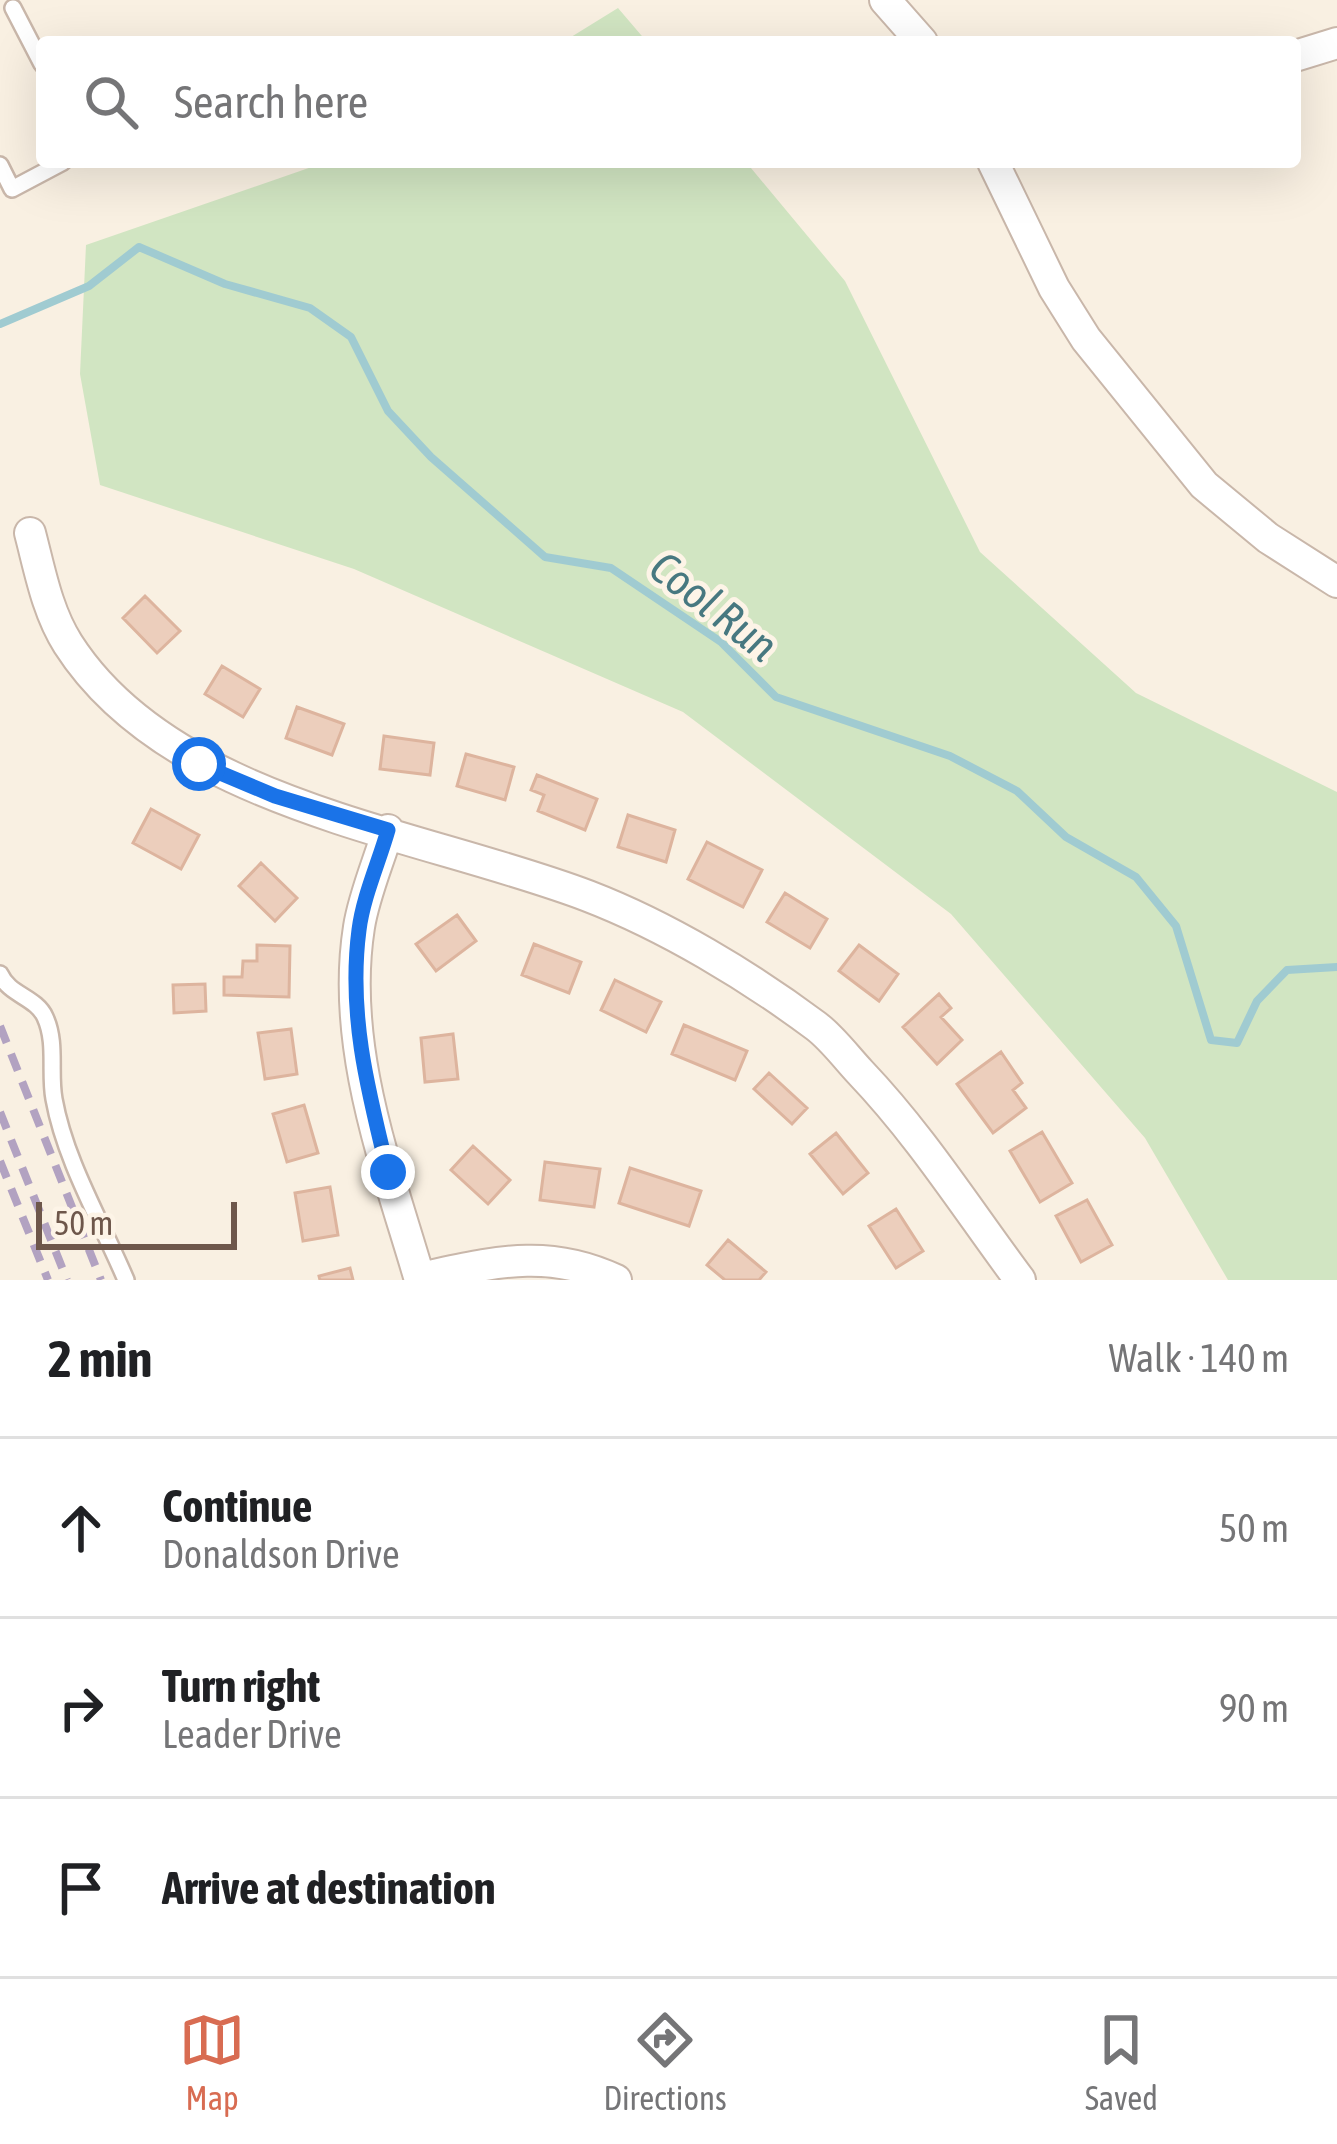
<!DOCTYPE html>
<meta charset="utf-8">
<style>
:root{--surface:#fff;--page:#f6f6f6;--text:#202124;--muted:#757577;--line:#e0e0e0;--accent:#d86c52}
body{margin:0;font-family:"Asap Condensed",sans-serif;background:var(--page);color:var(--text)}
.scale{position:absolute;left:36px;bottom:30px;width:201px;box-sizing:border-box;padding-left:12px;border:6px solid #6e574b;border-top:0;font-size:33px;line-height:42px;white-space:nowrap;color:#6e574b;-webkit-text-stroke:9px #fdf4e7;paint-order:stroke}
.stop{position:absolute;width:36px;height:36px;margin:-27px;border:9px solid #1a73e8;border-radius:50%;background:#fff}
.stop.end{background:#1a73e8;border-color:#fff;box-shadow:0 3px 12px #0008}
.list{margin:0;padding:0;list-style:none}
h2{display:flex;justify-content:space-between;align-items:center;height:156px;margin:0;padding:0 48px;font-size:51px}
h2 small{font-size:39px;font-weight:400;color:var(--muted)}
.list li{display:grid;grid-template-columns:78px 1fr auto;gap:36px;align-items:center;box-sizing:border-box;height:180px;padding:0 48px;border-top:3px solid var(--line)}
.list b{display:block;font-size:45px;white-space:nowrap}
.list p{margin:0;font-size:39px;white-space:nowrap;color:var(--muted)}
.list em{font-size:39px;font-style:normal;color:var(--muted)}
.icon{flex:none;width:66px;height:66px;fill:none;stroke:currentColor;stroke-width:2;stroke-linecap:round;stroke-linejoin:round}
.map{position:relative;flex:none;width:1337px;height:1280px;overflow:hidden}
.search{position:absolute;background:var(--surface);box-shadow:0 12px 48px #0002;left:36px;right:36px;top:36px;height:132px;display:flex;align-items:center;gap:30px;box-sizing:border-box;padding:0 42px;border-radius:12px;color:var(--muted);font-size:45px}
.sheet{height:696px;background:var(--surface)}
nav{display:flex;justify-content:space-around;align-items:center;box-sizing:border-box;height:168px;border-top:3px solid var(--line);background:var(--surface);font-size:33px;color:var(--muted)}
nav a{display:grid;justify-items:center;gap:6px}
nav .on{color:var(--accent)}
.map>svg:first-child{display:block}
.green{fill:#d1e5c2}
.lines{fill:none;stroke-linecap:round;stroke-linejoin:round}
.stream{stroke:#a0cbd1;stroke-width:8}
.building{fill:#eccebc;stroke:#ddb49e;stroke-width:3}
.service-casing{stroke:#c9b7aa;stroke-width:20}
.minor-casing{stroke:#c9b7aa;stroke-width:34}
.service{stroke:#fff;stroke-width:15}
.minor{stroke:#fff;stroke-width:30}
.rail{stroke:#b2a2c1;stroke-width:8;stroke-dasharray:18 12;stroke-linecap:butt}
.route{stroke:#1a73e8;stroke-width:15}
.labels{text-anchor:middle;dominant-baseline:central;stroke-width:10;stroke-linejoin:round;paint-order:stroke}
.water-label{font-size:45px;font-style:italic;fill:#477880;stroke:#fdf4e7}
</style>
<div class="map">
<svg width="1337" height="1280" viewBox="0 0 1337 1280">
<rect width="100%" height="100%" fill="#f9f0e2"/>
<path class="green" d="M618 8 647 42H563Z
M326 162H746L845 281 980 552 1136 693 1337 792V1280H1228L1145 1138 951 914 683 712 354 569 100 485 80 374 86 245Z"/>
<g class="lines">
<path class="stream" d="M0 324 89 286 139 247 225 284 310 308 351 337 388 411 431 457 545 557 611 568 721 642 776 697 950 756 1017 791 1066 837 1136 877 1176 926 1211 1040 1237 1043 1257 1001 1287 970 1337 967"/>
</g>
<path class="building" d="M145 596 180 631 157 653 123 618Z
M222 666 260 689 243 717 205 694Z
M297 707 344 724 332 755 286 738Z
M384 736 434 743 430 775 380 769Z
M466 754 514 767 505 800 457 786Z
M537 775 597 799 585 830 538 811 544 795 531 790Z
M151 809 199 835 181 869 133 843Z
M628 815 675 830 666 862 618 847Z
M707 842 762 870 743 907 688 879Z
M261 863 297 898 275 921 239 886Z
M785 893 827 919 810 948 767 922Z
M457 915 476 941 436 971 416 944Z
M534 944 581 962 569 993 522 975Z
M257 945 290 946 289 997 224 995V977H242L243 961H257Z
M859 945 898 974 879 1001 839 971Z
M615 980 661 1002 646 1032 601 1010Z
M205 984 206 1011 174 1013 173 985Z
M939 994 951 1008 941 1017 962 1040 937 1064 903 1027Z
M684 1025 747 1051 735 1080 672 1054Z
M291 1029 297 1074 265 1079 258 1033Z
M453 1034 458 1079 425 1082 421 1038Z
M1001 1052 1022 1083 1013 1090 1026 1108 993 1133 957 1084Z
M769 1073 807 1108 792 1124 754 1089Z
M304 1105 318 1153 287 1162 273 1114Z
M1042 1132 1072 1183 1040 1202 1010 1151Z
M836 1133 868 1173 843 1194 810 1154Z
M473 1146 510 1180 488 1204 451 1170Z
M545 1162 600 1169 594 1207 540 1200Z
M630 1168 701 1191 689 1226 619 1203Z
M330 1187 338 1235 303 1241 295 1193Z
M1087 1200 1112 1245 1081 1262 1056 1216Z
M896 1209 923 1251 896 1268 869 1226Z
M728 1240 766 1272 759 1280H725L707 1265Z
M350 1268 353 1280H320L319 1276Z"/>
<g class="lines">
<g class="service-casing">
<path id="service" d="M13 8 42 64
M0 165 12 189 63 162
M0 974C9 995 36 997 45 1017 57 1043 49 1072 54 1099 65 1161 102 1223 126 1280"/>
</g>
<g class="minor-casing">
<path id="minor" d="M885 0 922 42
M1295 56 1337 43
M993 162 1054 288 1086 339 1204 485 1268 538 1337 582
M30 533C40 571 47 611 68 644 171 805 420 832 588 896 666 926 749 976 816 1026 832 1038 846 1057 860 1072 921 1136 967 1209 1020 1280
M388 830C379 861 364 895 359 927 340 1047 387 1167 420 1280
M420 1278C492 1263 546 1247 616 1280"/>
</g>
<use href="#service" class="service"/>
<use href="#minor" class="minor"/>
<path class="rail" d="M0 1026 101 1280
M0 1112 67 1280
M0 1161 48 1280"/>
</g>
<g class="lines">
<path class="route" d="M199 764 275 796 388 830C379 862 363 897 359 930 348 1014 368 1091 388 1172"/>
</g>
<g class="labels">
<g class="water-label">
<text transform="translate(714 606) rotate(38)">Cool Run</text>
</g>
</g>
</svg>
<div class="scale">50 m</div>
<div class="stop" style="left:199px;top:764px"></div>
<div class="stop end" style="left:388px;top:1172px"></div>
<div class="search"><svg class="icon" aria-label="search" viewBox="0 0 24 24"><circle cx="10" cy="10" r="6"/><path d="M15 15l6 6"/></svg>Search here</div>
</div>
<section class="sheet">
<h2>2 min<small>Walk · 140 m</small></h2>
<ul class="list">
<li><svg class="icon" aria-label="ahead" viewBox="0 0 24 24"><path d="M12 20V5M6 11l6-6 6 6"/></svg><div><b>Continue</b><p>Donaldson Drive</p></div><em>50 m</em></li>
<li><svg class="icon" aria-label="right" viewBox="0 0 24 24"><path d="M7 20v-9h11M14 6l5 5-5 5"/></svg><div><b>Turn right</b><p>Leader Drive</p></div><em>90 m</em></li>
<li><svg class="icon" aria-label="arrive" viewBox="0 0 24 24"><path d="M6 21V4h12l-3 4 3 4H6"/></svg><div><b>Arrive at destination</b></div></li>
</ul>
</section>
<nav>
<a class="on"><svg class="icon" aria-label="map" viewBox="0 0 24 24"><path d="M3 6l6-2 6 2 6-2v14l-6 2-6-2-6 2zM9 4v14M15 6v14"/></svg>Map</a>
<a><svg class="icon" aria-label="directions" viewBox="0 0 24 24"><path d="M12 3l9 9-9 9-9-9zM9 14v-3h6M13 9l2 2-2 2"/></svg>Directions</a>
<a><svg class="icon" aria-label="saved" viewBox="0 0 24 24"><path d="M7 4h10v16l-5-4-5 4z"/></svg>Saved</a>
</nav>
